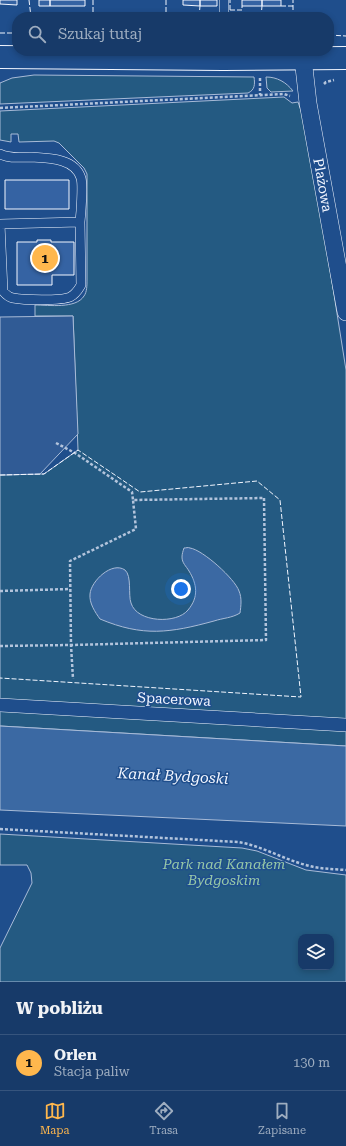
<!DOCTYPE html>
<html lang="pl">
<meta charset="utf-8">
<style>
:root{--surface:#173a69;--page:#20416f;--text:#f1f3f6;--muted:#9eadc0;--line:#36547d;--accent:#ffb74d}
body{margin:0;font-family:"Roboto Serif",serif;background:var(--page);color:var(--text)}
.controls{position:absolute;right:12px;bottom:12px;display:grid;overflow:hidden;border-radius:8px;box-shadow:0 2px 6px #0003}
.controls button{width:36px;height:36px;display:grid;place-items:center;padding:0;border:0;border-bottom:1px solid var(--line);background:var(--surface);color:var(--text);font:20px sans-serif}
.you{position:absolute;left:181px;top:589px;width:14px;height:14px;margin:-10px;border:3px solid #fff;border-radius:50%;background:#1a73e8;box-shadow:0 0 0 6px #1a73e833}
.badge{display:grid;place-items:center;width:26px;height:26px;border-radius:50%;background:var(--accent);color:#111;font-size:13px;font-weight:700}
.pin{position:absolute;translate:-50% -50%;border:2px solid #fff;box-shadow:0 1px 4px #0006}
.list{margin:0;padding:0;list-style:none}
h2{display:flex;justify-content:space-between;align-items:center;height:52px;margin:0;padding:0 16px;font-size:17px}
h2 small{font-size:13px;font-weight:400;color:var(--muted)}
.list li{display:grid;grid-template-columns:26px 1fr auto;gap:12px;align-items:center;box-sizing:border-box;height:56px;padding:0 16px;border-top:1px solid var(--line)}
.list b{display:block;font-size:15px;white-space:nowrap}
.list p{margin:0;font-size:13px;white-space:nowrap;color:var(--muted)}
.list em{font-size:13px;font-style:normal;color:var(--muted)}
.icon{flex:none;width:22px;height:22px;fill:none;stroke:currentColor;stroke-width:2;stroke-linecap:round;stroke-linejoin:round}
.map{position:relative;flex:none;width:346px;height:982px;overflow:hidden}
.search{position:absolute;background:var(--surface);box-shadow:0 2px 6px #0003;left:12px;right:12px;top:12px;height:44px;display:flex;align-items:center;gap:10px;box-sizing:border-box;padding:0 14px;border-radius:16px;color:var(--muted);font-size:15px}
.sheet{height:108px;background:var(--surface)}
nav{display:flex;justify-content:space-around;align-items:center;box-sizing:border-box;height:56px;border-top:1px solid var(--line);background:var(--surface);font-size:11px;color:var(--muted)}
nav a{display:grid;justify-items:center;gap:2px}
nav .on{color:var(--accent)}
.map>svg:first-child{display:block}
.green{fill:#245a82;stroke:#a8bbd7;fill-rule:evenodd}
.parking{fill:#305b95;stroke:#a8bbd7}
.water{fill:#3b69a3;stroke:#a8bbd7}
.building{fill:#3563a3;stroke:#f2f6ff}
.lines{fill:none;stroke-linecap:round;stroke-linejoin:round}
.service-casing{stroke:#f2f6ff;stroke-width:10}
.pedestrian-casing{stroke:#f2f6ff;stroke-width:14}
.minor-casing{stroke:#f2f6ff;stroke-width:18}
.secondary-casing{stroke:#f2f6ff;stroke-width:24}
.path{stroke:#b3c4dc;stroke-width:2.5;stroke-dasharray:3 2;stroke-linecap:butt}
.service{stroke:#1f4e8c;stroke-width:9}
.pedestrian{stroke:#1f4e8c;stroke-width:13}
.minor{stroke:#1f4e8c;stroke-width:17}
.secondary{stroke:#1f4e8c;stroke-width:22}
.fence{stroke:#f2f6ff;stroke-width:1;stroke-dasharray:5 2;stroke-linecap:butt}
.labels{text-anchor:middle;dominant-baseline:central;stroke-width:3;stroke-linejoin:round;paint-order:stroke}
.street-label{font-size:14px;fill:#f2f6ff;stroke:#1f4e8c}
.park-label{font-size:14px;font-style:italic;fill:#97c8a6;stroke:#1f4e8c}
.water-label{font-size:15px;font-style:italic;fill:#f2f6ff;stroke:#1f4e8c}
</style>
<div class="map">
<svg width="346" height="982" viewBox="0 0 346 982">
<rect width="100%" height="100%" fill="#1f4e8c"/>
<path class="green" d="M34 75 254 77C255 84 255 90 248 93L0 104V83L12 78Z
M266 77C277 77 286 82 293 91L271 92 267 88Z
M284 97 292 103 298 102 308 131 346 370V746L0 726V475L44 474 78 450 73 316H35V305C49 305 76 309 84 296 87 292 87 285 87 280V174L84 168 59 143 54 141 19 142 18 134H11V142L0 140V111Z
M0 834 242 848 257 851 306 870 346 875V982H0V948L32 883 31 873 27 865H0ZM301 937H331V967H301Z"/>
<path class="parking" d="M73 316 78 434 40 474 0 475V317Z"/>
<path class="water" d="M184 548C186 548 188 547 190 548 203 550 235 579 239 591 242 598 241 606 240 613 232 618 223 618 214 621 170 633 143 637 100 619 95 612 89 603 90 594 91 581 112 561 125 570 132 576 128 595 131 603 137 623 177 624 188 610 199 597 197 584 189 571 186 566 182 563 182 557 182 554 183 551 184 548Z
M0 726 346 746V826L0 810Z"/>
<path class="building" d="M0 0H17V5L0 4Z
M39 0H50V6H39Z
M50 0H85V6H50Z
M183 0H200V6L183 5Z
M200 0H217V6H200Z
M242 0H262V6H242Z
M262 0H281V6H262Z
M5 180H69V209H5Z
M37 240H51V242H74V275H52V285H17V242H37Z"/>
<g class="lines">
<g class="service-casing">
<path id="service" d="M224 17V0
M0 154C10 159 20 157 31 157 48 158 75 158 81 178 83 185 81 213 80 222L0 224
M0 224 3 291C6 295 8 297 13 298 23 300 61 301 70 297 76 294 78 290 81 285L80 222"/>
</g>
<g class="pedestrian-casing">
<path id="pedestrian" d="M0 705 346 725"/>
</g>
<g class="minor-casing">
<path id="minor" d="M303 58 308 103 346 312"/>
</g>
<g class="secondary-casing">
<path id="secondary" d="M0 57 223 59 346 58"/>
</g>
<path class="path" d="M260 78V95
M324 84 326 82 334 80
M0 108 284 94 290 96
M56 443 75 453 132 492 133 500
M264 498 266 640 71 645 70 561 136 529 133 500Z
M0 591 70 589
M0 646 71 645 73 679
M0 829 238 842C262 846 283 859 306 865 319 869 332 869 346 870"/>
<use href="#service" class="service"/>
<use href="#pedestrian" class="pedestrian"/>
<use href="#minor" class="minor"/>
<use href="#secondary" class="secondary"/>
<path class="fence" d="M29 0 31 17
M93 0V17
M166 0V17
M281 6H293
M230 10V0
M199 17 200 6
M230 17V10H242V6
M261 17 262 6
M293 17V0
M0 33H17
M329 35 346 36
M0 475 44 474 78 450 140 492 257 481 280 500 301 697 0 678"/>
</g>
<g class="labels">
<g class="street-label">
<text transform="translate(323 185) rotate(80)">Plażowa</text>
<text transform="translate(174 699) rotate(3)">Spacerowa</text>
</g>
<g class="park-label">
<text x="224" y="864">Park nad Kanałem<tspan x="224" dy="16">Bydgoskim</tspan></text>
</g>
<g class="water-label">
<text transform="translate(173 776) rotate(3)">Kanał Bydgoski</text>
</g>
</g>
</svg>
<div class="controls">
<button><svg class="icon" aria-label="layers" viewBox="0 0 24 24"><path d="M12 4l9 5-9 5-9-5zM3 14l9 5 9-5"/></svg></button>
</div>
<div class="you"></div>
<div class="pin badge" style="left:45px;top:258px">1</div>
<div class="search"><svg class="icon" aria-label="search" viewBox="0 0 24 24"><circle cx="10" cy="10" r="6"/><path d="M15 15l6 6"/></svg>Szukaj tutaj</div>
</div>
<section class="sheet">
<h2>W pobliżu<small></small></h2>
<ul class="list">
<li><span class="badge">1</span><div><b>Orlen</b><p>Stacja paliw</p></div><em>130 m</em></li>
</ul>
</section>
<nav>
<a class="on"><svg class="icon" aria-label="map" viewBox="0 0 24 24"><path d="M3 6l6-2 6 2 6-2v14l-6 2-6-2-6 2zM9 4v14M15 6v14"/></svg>Mapa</a>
<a><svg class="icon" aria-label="directions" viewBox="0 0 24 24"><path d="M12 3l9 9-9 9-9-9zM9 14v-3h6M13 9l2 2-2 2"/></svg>Trasa</a>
<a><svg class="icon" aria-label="saved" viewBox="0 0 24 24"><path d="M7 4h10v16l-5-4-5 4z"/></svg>Zapisane</a>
</nav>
